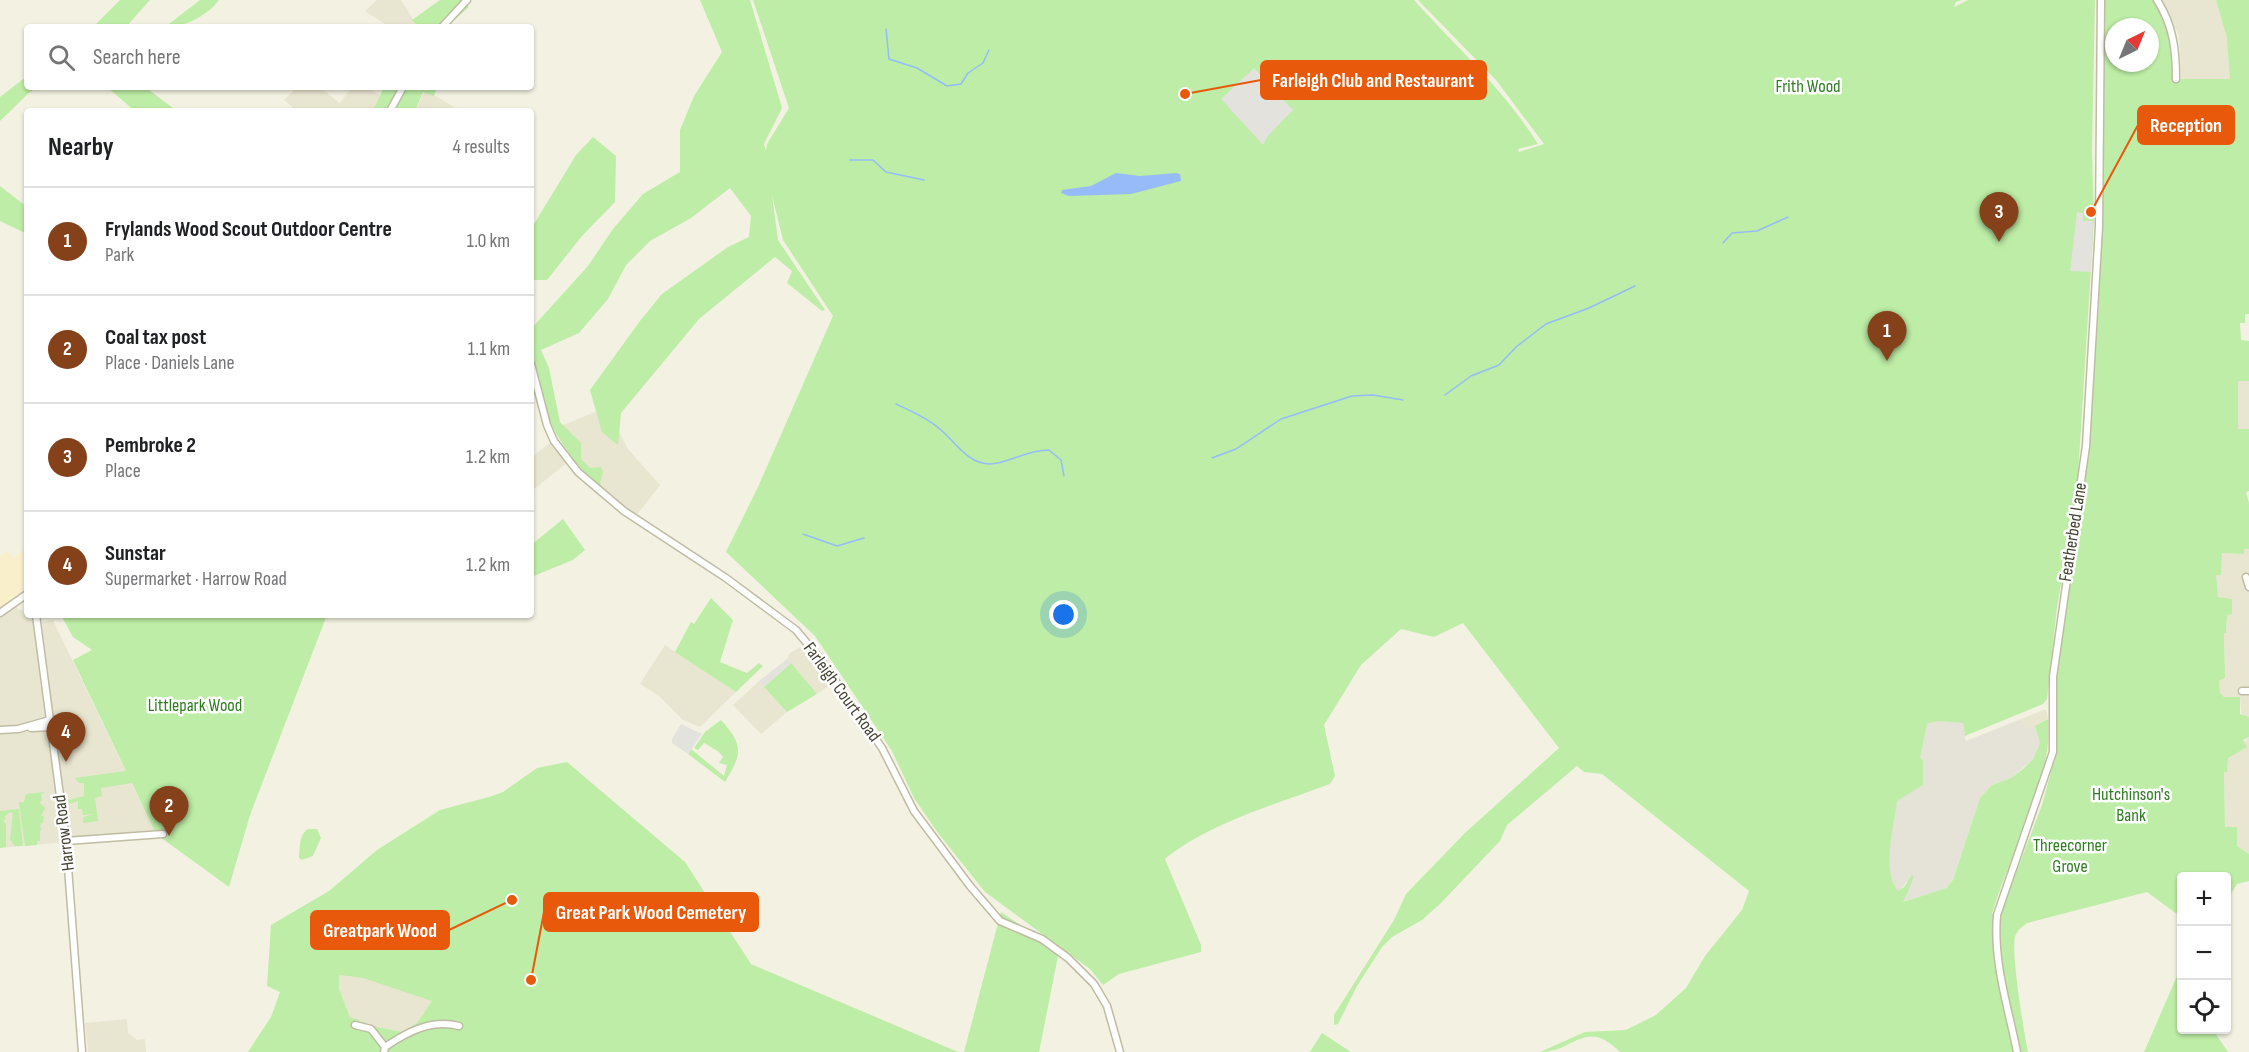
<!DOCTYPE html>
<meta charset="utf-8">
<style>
:root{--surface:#fff;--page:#f6f6f6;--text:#202124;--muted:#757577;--line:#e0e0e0;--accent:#84411a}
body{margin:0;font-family:"Sofia Sans Condensed",sans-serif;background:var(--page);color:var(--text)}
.controls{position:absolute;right:18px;bottom:18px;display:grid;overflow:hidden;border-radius:6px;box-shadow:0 2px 4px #0004}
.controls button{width:54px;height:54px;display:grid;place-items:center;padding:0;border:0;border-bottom:2px solid var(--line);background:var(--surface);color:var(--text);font:30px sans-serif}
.compass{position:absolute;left:2105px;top:18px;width:54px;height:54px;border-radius:50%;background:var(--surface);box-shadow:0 2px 4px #0004;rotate:43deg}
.you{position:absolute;left:1064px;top:615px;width:21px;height:21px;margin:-15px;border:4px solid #fff;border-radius:50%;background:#1a73e8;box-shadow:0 0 0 9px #1a73e833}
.badge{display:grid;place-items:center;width:39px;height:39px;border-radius:50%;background:var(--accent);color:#fff;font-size:20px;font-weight:700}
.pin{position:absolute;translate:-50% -50px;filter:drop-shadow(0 2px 3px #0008)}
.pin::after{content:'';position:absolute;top:32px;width:21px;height:18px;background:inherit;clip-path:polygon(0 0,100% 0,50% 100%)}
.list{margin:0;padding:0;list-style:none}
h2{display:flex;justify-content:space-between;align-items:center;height:78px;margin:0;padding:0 24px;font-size:26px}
h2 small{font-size:20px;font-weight:400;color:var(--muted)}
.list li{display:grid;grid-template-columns:39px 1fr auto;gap:18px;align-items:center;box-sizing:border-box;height:108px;padding:0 24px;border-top:2px solid var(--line)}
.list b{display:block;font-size:22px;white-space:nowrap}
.list p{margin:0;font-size:20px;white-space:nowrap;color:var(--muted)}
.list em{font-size:20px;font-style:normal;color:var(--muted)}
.icon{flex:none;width:33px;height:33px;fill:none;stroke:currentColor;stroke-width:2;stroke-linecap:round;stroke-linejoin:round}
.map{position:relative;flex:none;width:2249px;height:1052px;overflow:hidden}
.search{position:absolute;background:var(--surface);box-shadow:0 2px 4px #0004;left:24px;top:24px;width:510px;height:66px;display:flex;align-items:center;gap:15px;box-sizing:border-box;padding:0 21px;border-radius:6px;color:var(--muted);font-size:22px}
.panel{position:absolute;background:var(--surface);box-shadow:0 2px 4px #0004;left:24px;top:108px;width:510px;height:510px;border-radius:6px}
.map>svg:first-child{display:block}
.residential{fill:#e8e6d0}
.commercial{fill:#f9efca}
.industrial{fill:#e5e2d8}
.green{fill:#bdeda6;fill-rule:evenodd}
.parking{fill:#e3e2dc}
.water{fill:#97bbf8}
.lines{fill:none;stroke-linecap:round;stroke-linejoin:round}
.stream{stroke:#97bbf8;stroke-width:1.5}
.minor-casing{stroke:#c0bca4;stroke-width:9}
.minor{stroke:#fff;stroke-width:6}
.labels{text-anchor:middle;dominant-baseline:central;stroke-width:5;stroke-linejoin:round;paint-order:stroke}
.park-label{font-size:18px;fill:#2e7d20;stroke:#fff}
.street-label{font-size:18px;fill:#464232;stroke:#fff}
.leader{fill:none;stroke:#e8590c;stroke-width:2}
.callout-dot{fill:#e8590c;stroke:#fff;stroke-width:2}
.callout{fill:#e8590c;stroke:#e8590c;stroke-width:2}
.callout-label{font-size:20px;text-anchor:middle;font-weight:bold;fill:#fff}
</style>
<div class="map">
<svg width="2249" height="1052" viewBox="0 0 2249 1052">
<rect width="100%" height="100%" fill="#f3f2e2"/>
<path class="residential" d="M377 0H401L416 24 413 27H389L365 11Z
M2162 0H2216L2227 38 2231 79H2181L2179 36Z
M297 87H319L340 103 352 87H367L381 96 373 111H297L284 100Z
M424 92 432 94 454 107 451 111H415Z
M2237 381H2249V429H2238Z
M607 407 628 449 660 485 636 516 599 486 556 428Z
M551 442 567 463 534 489 531 486V458Z
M2244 549H2249V717H2246L2241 714 2240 697H2224L2220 694 2219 681 2225 678 2224 632H2226L2227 615 2232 613V599L2219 598 2216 594V575H2221L2222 553 2244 554Z
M12 605 31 615 33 624 53 620 156 834 0 848V615Z
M665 645 736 692 700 727 683 720 659 696 640 684Z
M800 647 830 685 817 694 787 659 790 653Z
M759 681 787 712 761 734 733 705Z
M2046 709 2048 719 2027 731 2021 719Z
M2249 737V854L2237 846 2225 827 2224 772 2228 757Z
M339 975 363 978 433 1000 417 1023 403 1032 377 1027 350 1017 339 989Z
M127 1019 128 1033 137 1040 145 1039 146 1052H88L85 1023Z"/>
<path class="commercial" d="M27 547V587L0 609V556L6 551 14 558Z"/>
<path class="industrial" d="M2021 719 2027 730 2035 726 2039 736 2040 743 2033 759 2011 778 1992 785 1980 798 1953 880 1947 889 1902 902 1908 880 1898 892 1890 882 1887 864 1897 800 1920 758 1927 724 1937 721 1963 723 1966 741Z"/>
<path class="green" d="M120 0H150L126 27H93Z
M200 0H219C207 16 185 27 165 27Z
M440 0H463L469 7 446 27H413L416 24 412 20Z
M700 0H750L782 108 764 144 766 151 767 144 789 108 753 0H1414C1458 49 1502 87 1538 144L1518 149 1519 152 1544 144 1496 80 1418 0H1962L1956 2 1954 7 1968 0H2095L2092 149 2094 220 2077 491 2057 607 2047 699 2043 704 1965 736 1963 723 1937 721 1927 724 1920 758 1923 760V785L1897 801C1894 827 1881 871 1898 891L1904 887 1912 875 1914 877 1903 902 1947 888 1953 880 1980 798 1992 785 2011 778 2023 769 2033 759 2040 743 2035 726 2048 719C2054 782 2009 853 1992 914L2000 915 2042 805 2057 750 2055 684 2083 492 2099 305 2104 0H2155L2171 36 2174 79H2230L2227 38 2216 0H2249V314H2245V323H2240L2241 340 2249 341V381H2238V429H2249V491L2246 492 2249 503V549H2244V554L2222 553 2221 575H2216L2218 597 2232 599V614L2227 615 2226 633H2224L2225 678 2219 681 2220 693 2224 697H2240V714L2249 717V737L2243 740 2247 747 2228 758 2227 772H2224L2225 827H2237V846L2249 854V881L2237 884 2227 900 2226 876H2182L2181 917 2147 892 2027 923C2022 927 2017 930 2015 937 2011 953 2024 1033 2028 1052H1620C1585 1017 1575 1052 1540 1052L1585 1032 1626 1030 1656 1015 1686 988 1705 956 1742 910 1749 891 1602 774 1584 772 1577 766 1507 825 1500 841 1440 904 1422 920 1392 937 1382 947 1357 986 1338 1024 1334 1025V1015L1394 920 1406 894 1465 833 1559 748 1463 623 1434 637 1401 629 1361 665 1324 725 1335 776 1330 784C1279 803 1207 824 1165 859L1201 945V952L1119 974 1103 985 1090 969 985 892 938 833 914 798 892 751 815 636 726 552 758 487 833 316 783 240 772 195 778 240 825 310 822 311 787 283 792 271 775 257 699 319 621 413 618 445 602 432 590 390 640 321 662 294 728 247 749 237 751 216 730 188 691 218 650 241 626 265 608 299 579 333 541 350 549 368 560 422 581 443V459L590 468 601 467 603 472 600 483 604 490 603 493C555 446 531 397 531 329L588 266 613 229 643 194 680 172V130L694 96 722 52ZM2114 27H2150V63H2114Z
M27 76V87H38L30 92 0 121V97Z
M107 87H145L177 111H135Z
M384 87H437L434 96 423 92 415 111H373Z
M593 137 616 156 615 202 582 236 547 280H531V229L576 155Z
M0 186 27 207V234L0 221Z
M563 519 585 550 573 560 531 577V545Z
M711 598 733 620 720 662 747 673 759 663 763 666 736 692 675 652 691 622 694 624Z
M61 615H327L250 815 229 887 156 834 132 783 101 788 102 796 95 798 98 821 83 823V817L95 814 83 815 82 809H78V801L65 805V801L84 796V783H79L75 778 126 771 73 660 92 650 73 637Z
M791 663 817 694 787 712 764 687Z
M721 720C744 745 742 754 725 782L688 754 691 749 724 776 727 765 719 763 723 757 719 752 704 743 698 750 694 748 705 732Z
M567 762 685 862 751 964 958 1052H248L271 1017 280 992 267 986 271 925 329 891 377 850 440 810 489 797 503 792 537 768ZM339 975 363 978 432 1001 417 1023 403 1032 377 1027 350 1017 339 989Z
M45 792 41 794 42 801 39 802 45 808 41 816H44L43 823H41L40 828 43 829 40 830V841H37V845L25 846 19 802H24L26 794Z
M19 809 23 846H15L10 840 13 813 10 812 4 817 6 818 3 822 6 823V847L0 848V811Z
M308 829H317L321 838 313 856 302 860 299 858C300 848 299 834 308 829Z
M1001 912 1059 951 1039 1052H964Z
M2181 967V995L2177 1003 2181 1005 2182 1030H2213L2228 1052H2144Z
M1322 1033 1351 1052H1310Z"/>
<path class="parking" d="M1254 68 1293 110 1268 136 1263 145 1221 99Z
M2077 212 2083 213V221H2093L2091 272 2070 271Z
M787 659 791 663 764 687 759 681Z
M681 724 702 734 688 754 672 743V739Z"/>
<path class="water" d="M1116 173 1140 176 1176 173 1180 174 1181 181 1131 194 1069 196 1061 193 1062 190 1091 186Z"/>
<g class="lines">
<path class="stream" d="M886 29 889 59 917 68 947 86 961 84 968 73 983 63 989 50
M850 160H873L886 172 924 180
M1723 243 1732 233 1757 231 1788 217
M1445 395 1471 376 1499 365 1516 347 1546 324 1589 308 1635 286
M896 404C911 411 929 419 941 430 956 443 968 464 990 464 1007 464 1026 450 1049 450L1061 460 1064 476
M1212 458 1236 449 1281 419 1352 396 1373 395 1403 400
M803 534 837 546 864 538"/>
<g class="minor-casing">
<path id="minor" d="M2157 0C2173 25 2176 49 2176 79
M442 27 467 0
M390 111 403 87
M531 364 547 425 554 441 578 472 624 511 726 578 796 630 821 660 882 748 914 811 970 886 1000 921 1042 939 1068 958 1094 984 1107 1006 1120 1052
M2246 577 2249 587
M0 613 27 594
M36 615 66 841 82 1052
M2242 691H2249
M31 728 51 727
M0 730 18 729 50 720
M66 841 163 834
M355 1025 371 1029 385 1047 384 1052
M385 1047C407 1032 431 1019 459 1026
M2017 1052C2008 1006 1993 963 1997 915L2053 752V677L2086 446 2099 227 2101 0"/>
</g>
<use href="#minor" class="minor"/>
</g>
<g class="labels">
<g class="park-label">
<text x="1808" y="86">Frith Wood</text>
<text x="195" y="705">Littlepark Wood</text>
<text x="2131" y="794">Hutchinson's<tspan x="2131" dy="21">Bank</tspan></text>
<text x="2070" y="845">Threecorner<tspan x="2070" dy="21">Grove</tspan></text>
</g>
<g class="street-label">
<text transform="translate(2073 532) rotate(-81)">Featherbed Lane</text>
<text transform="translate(842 692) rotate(54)">Farleigh Court Road</text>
<text transform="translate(64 833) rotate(-97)">Harrow Road</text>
</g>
</g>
<path class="leader" d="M1185 94L1261 80M2091 212L2138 125M531 980L544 912M512 900L449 930"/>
<g class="callout-dot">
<circle cx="1185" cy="94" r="6"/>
<circle cx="2091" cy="212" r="6"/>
<circle cx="531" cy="980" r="6"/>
<circle cx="512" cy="900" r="6"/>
</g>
<g class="callout">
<rect x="1261" y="61" width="225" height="38" rx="6"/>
<rect x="2138" y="106" width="96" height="38" rx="6"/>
<rect x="544" y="893" width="214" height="38" rx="6"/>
<rect x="311" y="911" width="138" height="38" rx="6"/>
</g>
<g class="callout-label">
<text x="1373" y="87">Farleigh Club and Restaurant</text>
<text x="2186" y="132">Reception</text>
<text x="651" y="919">Great Park Wood Cemetery</text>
<text x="380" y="937">Greatpark Wood</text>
</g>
</svg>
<div class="controls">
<button>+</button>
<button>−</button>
<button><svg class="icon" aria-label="locate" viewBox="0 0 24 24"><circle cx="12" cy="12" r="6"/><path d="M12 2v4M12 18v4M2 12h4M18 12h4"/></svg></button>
</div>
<svg class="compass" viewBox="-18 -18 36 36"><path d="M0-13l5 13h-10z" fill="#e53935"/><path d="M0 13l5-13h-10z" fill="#757577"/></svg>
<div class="you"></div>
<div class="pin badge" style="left:1887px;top:361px">1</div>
<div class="pin badge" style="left:169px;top:836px">2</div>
<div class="pin badge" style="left:1999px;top:242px">3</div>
<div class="pin badge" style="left:66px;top:762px">4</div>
<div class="search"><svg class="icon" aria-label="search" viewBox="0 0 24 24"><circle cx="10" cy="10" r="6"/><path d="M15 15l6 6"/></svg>Search here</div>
<section class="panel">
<h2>Nearby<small>4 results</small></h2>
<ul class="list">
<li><span class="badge">1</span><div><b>Frylands Wood Scout Outdoor Centre</b><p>Park</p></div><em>1.0 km</em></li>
<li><span class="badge">2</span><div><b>Coal tax post</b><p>Place · Daniels Lane</p></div><em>1.1 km</em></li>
<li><span class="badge">3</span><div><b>Pembroke 2</b><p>Place</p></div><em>1.2 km</em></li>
<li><span class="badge">4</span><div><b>Sunstar</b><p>Supermarket · Harrow Road</p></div><em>1.2 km</em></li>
</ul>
</section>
</div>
